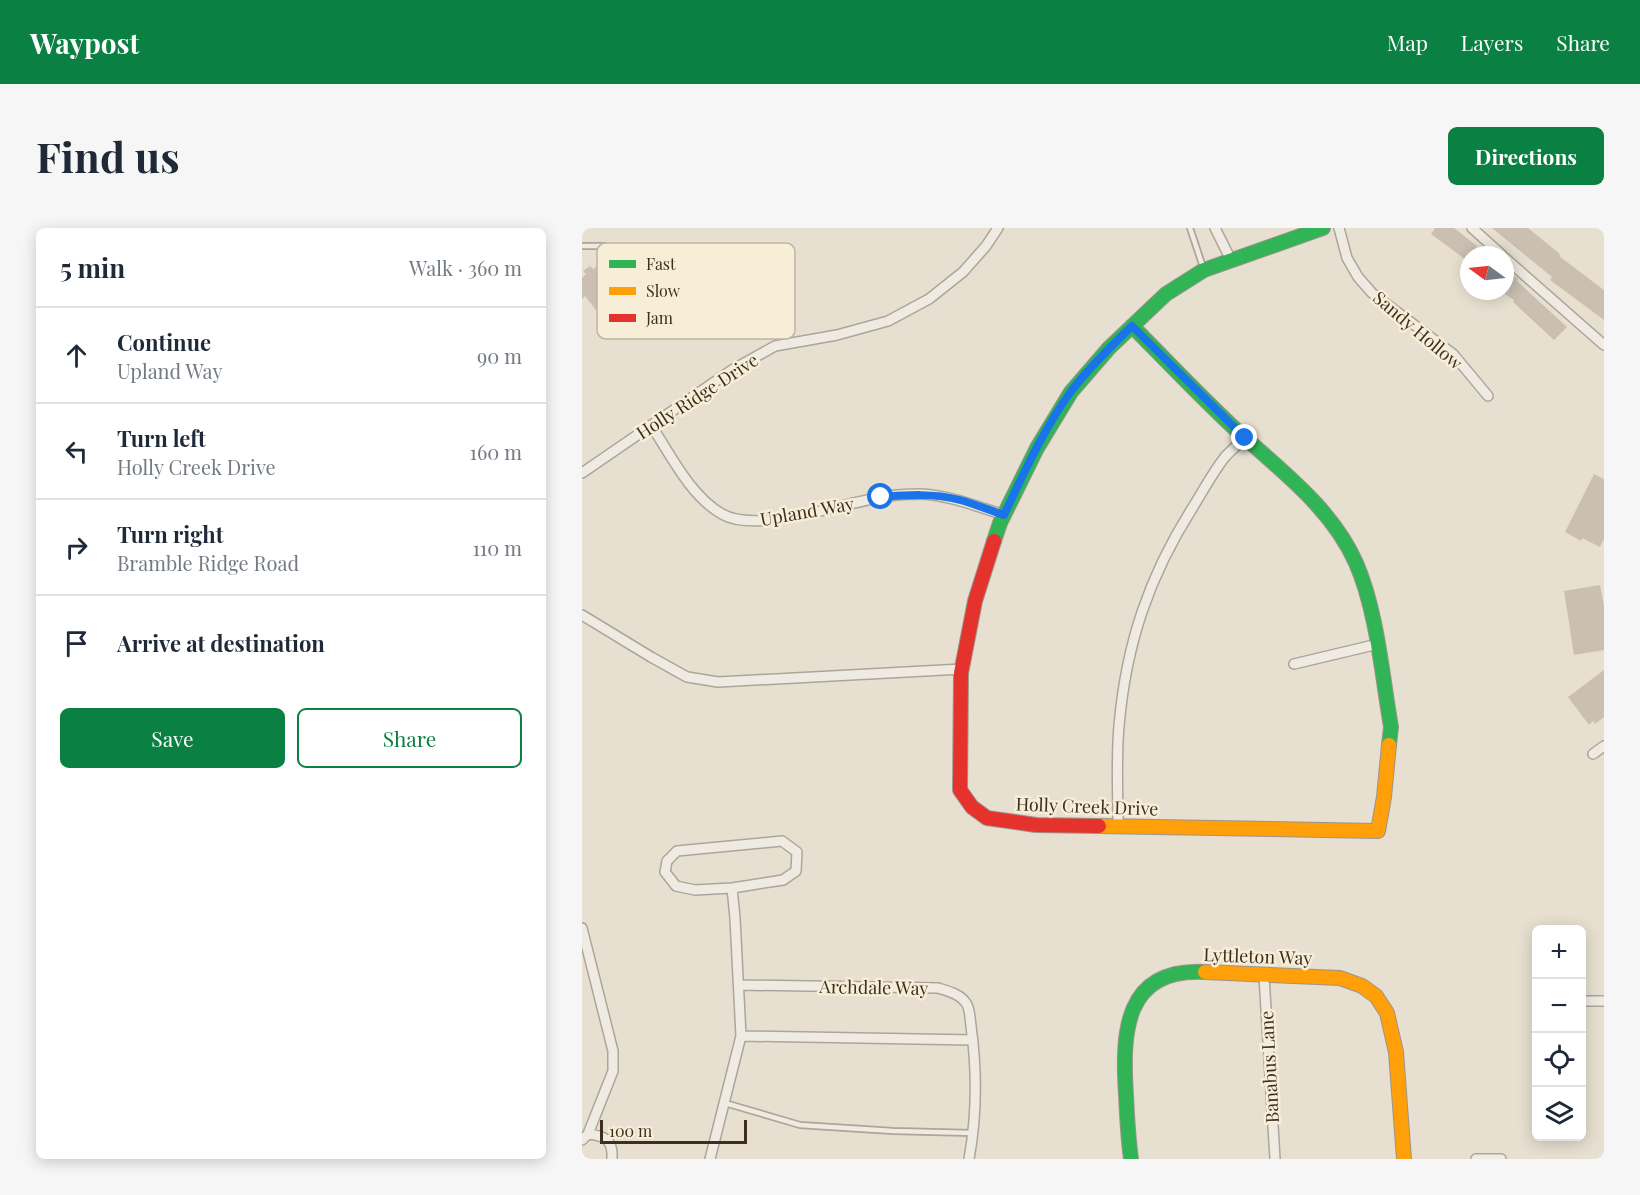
<!DOCTYPE html>
<meta charset="utf-8">
<style>
:root{--surface:#fff;--page:#f6f6f7;--text:#1f2937;--muted:#747a83;--line:#e0e1e3;--accent:#0b8043}
body{margin:0;font-family:"Playfair Display",serif;background:var(--page);color:var(--text)}
.controls{position:absolute;right:18px;bottom:18px;display:grid;overflow:hidden;border-radius:9px;box-shadow:0 3px 15px #0003}
.controls button{width:54px;height:54px;display:grid;place-items:center;padding:0;border:0;border-bottom:2px solid var(--line);background:var(--surface);color:var(--text);font:30px sans-serif}
.compass{position:absolute;left:878px;top:18px;width:54px;height:54px;border-radius:50%;background:var(--surface);box-shadow:0 3px 15px #0003;rotate:285deg}
.scale{position:absolute;left:18px;bottom:15px;width:147px;box-sizing:border-box;padding-left:6px;border:3px solid #3d2e20;border-top:0;font-size:16px;line-height:21px;white-space:nowrap;color:#3d2e20;-webkit-text-stroke:4px #f7eed8;paint-order:stroke}
.stop{position:absolute;width:18px;height:18px;margin:-14px;border:4px solid #1a73e8;border-radius:50%;background:#fff}
.stop.end{background:#1a73e8;border-color:#fff;box-shadow:0 2px 6px #0008}
.list{margin:0;padding:0;list-style:none}
h2{display:flex;justify-content:space-between;align-items:center;height:78px;margin:0;padding:0 24px;font-size:26px}
h2 small{font-size:20px;font-weight:400;color:var(--muted)}
.list li{display:grid;grid-template-columns:39px 1fr auto;gap:18px;align-items:center;box-sizing:border-box;height:96px;padding:0 24px;border-top:2px solid var(--line)}
.list b{display:block;font-size:22px;white-space:nowrap}
.list p{margin:0;font-size:20px;white-space:nowrap;color:var(--muted)}
.list em{font-size:20px;font-style:normal;color:var(--muted)}
.actions{display:flex;gap:12px;padding:18px 24px}
.actions a{flex:1;padding:14px 0;border:2px solid var(--accent);border-radius:9px;text-align:center;font-size:21px;color:var(--accent)}
.actions .main{background:var(--accent);color:#fff}
.icon{flex:none;width:33px;height:33px;fill:none;stroke:currentColor;stroke-width:2;stroke-linecap:round;stroke-linejoin:round}
.map{position:relative;flex:none;width:1022px;height:931px;overflow:hidden;border-radius:9px}
header{display:flex;align-items:center;gap:36px;box-sizing:border-box;height:84px;padding:0 30px;background:var(--accent);color:#fff}
header strong{font-size:28px}
nav{display:flex;gap:33px;margin-inline-start:auto;font-size:21px}
.intro{display:flex;align-items:center;justify-content:space-between;box-sizing:border-box;height:144px;padding:0 36px}
h1{margin:0;font-size:42px}
.button{padding:15px 27px;border-radius:9px;background:var(--accent);color:#fff;font-size:21px;font-weight:700}
main{display:flex;gap:36px;padding:0 36px}
aside{flex:1;background:var(--surface);border-radius:9px;box-shadow:0 3px 15px #0003}
.map>svg:first-child{display:block}
.building{fill:#cbbfb2}
.lines{fill:none;stroke-linecap:round;stroke-linejoin:round}
.lane-casing{stroke:#ada599;stroke-width:8}
.street-casing{stroke:#ada599;stroke-width:12}
.fast-casing{stroke:#9c958a;stroke-width:16}
.slow-casing{stroke:#9c958a;stroke-width:16}
.jam-casing{stroke:#9c958a;stroke-width:16}
.lane{stroke:#efebe3;stroke-width:4.5}
.street{stroke:#efebe3;stroke-width:9}
.fast{stroke:#30b455;stroke-width:14}
.slow{stroke:#ff9f0a;stroke-width:14}
.jam{stroke:#e5322d;stroke-width:14}
.route{stroke:#1a73e8;stroke-width:8}
.labels{text-anchor:middle;dominant-baseline:central;stroke-width:5;stroke-linejoin:round;paint-order:stroke}
.street-label{font-size:18px;fill:#3d2e20;stroke:#f7eed8}
.key{fill:#f7eed8;stroke:#bfb4a1;stroke-width:1.5}
.key-label{font-size:16px;fill:#3d2e20}
</style>
<header>
<strong>Waypost</strong>
<nav><a>Map</a><a>Layers</a><a>Share</a></nav>
</header>
<div class="intro"><h1>Find us</h1><a class="button">Directions</a></div>
<main>
<aside>
<h2>5 min<small>Walk · 360 m</small></h2>
<ul class="list">
<li><svg class="icon" aria-label="ahead" viewBox="0 0 24 24"><path d="M12 20V5M6 11l6-6 6 6"/></svg><div><b>Continue</b><p>Upland Way</p></div><em>90 m</em></li>
<li><svg class="icon" aria-label="left" viewBox="0 0 24 24"><path d="M17 20v-9H6M10 6l-5 5 5 5"/></svg><div><b>Turn left</b><p>Holly Creek Drive</p></div><em>160 m</em></li>
<li><svg class="icon" aria-label="right" viewBox="0 0 24 24"><path d="M7 20v-9h11M14 6l5 5-5 5"/></svg><div><b>Turn right</b><p>Bramble Ridge Road</p></div><em>110 m</em></li>
<li><svg class="icon" aria-label="arrive" viewBox="0 0 24 24"><path d="M6 21V4h12l-3 4 3 4H6"/></svg><div><b>Arrive at destination</b></div></li>
</ul>
<div class="actions"><a class="main">Save</a><a>Share</a></div>
</aside>
<div class="map">
<svg width="1022" height="931" viewBox="0 0 1022 931">
<rect width="100%" height="100%" fill="#e7e0d1"/>
<path class="building" d="M853 0H872L895 18 893 21 901 27H887L884 32 849 6Z
M910 0H946L978 26 977 28 1022 62V92L968 52 970 49Z
M17 37 37 62 41 59 53 73 25 96 3 68 0 71V50L4 46 1 43 8 38 11 41Z
M923 42 936 51 935 53 985 99 972 112 931 74 932 72 923 66Z
M1012 246 1022 251V311L1018 319 1000 310 999 313 983 304Z
M1018 357 1022 378V422L992 427 982 363Z
M1022 442V489L1013 496 1011 493 1007 497 986 469Z"/>
<g class="lines">
<g class="lane-casing">
<path id="lane" d="M608 0 621 39
M0 18H22L51 60
M143 875 218 897 311 903 391 905"/>
</g>
<g class="street-casing">
<path id="street" d="M633 0 649 32
M757 0 765 30 776 49 790 65 871 126 906 168
M890 0 920 27
M923 30 1022 117
M69 197C88 226 109 269 140 286 174 306 258 276 296 270 309 267 324 266 338 266 367 267 394 278 422 287
M0 245 150 142 193 118 255 107 306 93 347 71 381 44 404 18 416 0
M0 387 69 429 105 449 136 454 380 441
M712 436 796 416
M1011 526 1022 518
M536 599C536 565 534 531 537 498 544 416 567 348 611 279 621 263 631 244 643 229 649 222 657 216 663 210
M200 613 215 624 214 643 201 652 150 660 113 662 94 658 83 644 85 633 95 623Z
M0 700 31 823V843L6 906
M682 748 693 931
M157 757 356 760C366 763 378 766 384 775 388 780 388 791 389 798 395 842 395 887 387 931
M999 773H1022
M159 808 391 812
M0 912 6 906C24 908 31 912 30 931
M128 931 159 808 153 690 150 660
M894 931H919"/>
</g>
<g class="fast-casing">
<path id="fast" d="M550 98C583 131 616 166 650 198 694 239 749 278 774 335 795 383 800 447 809 499L807 517
M412 313 418 295 455 220 489 164 527 120 584 66 622 42 741 0
M549 931C546 910 545 888 544 867 540 804 542 740 623 744"/>
</g>
<g class="slow-casing">
<path id="slow" d="M517 598 796 603 802 569 807 517
M623 744 758 750 780 758 794 768 805 785 814 824 822 931"/>
</g>
<g class="jam-casing">
<path id="jam" d="M412 313 393 373 379 445 378 562 390 579 405 590 454 597 517 598"/>
</g>
<use href="#lane" class="lane"/>
<use href="#street" class="street"/>
<use href="#fast" class="fast"/>
<use href="#slow" class="slow"/>
<use href="#jam" class="jam"/>
</g>
<g class="lines">
<path class="route" d="M299 269C325 267 352 265 378 272 393 276 407 282 422 287 442 245 462 200 490 162 508 139 529 118 550 98L663 210"/>
</g>
<g class="labels">
<g class="street-label">
<text transform="translate(836 102) rotate(40)">Sandy Hollow</text>
<text transform="translate(115 168) rotate(-33)">Holly Ridge Drive</text>
<text transform="translate(225 283) rotate(-10)">Upland Way</text>
<text transform="translate(505 578) rotate(2)">Holly Creek Drive</text>
<text transform="translate(676 728) rotate(2)">Lyttleton Way</text>
<text transform="translate(292 759) rotate(1)">Archdale Way</text>
<text transform="translate(687 839) rotate(-93)">Banabus Lane</text>
</g>
</g>
<rect x="15" y="15" width="198" height="96" rx="9" class="key"/>
<rect x="27" y="32" width="27" height="8" fill="#30b455"/>
<rect x="27" y="59" width="27" height="8" fill="#ff9f0a"/>
<rect x="27" y="86" width="27" height="8" fill="#e5322d"/>
<g class="key-label">
<text x="64" y="42">Fast</text>
<text x="64" y="69">Slow</text>
<text x="64" y="96">Jam</text>
</g>
</svg>
<div class="controls">
<button>+</button>
<button>−</button>
<button><svg class="icon" aria-label="locate" viewBox="0 0 24 24"><circle cx="12" cy="12" r="6"/><path d="M12 2v4M12 18v4M2 12h4M18 12h4"/></svg></button>
<button><svg class="icon" aria-label="layers" viewBox="0 0 24 24"><path d="M12 4l9 5-9 5-9-5zM3 14l9 5 9-5"/></svg></button>
</div>
<svg class="compass" viewBox="-18 -18 36 36"><path d="M0-13l5 13h-10z" fill="#e53935"/><path d="M0 13l5-13h-10z" fill="#747a83"/></svg>
<div class="scale">100 m</div>
<div class="stop" style="left:299px;top:269px"></div>
<div class="stop end" style="left:663px;top:210px"></div>
</div>
</main>
